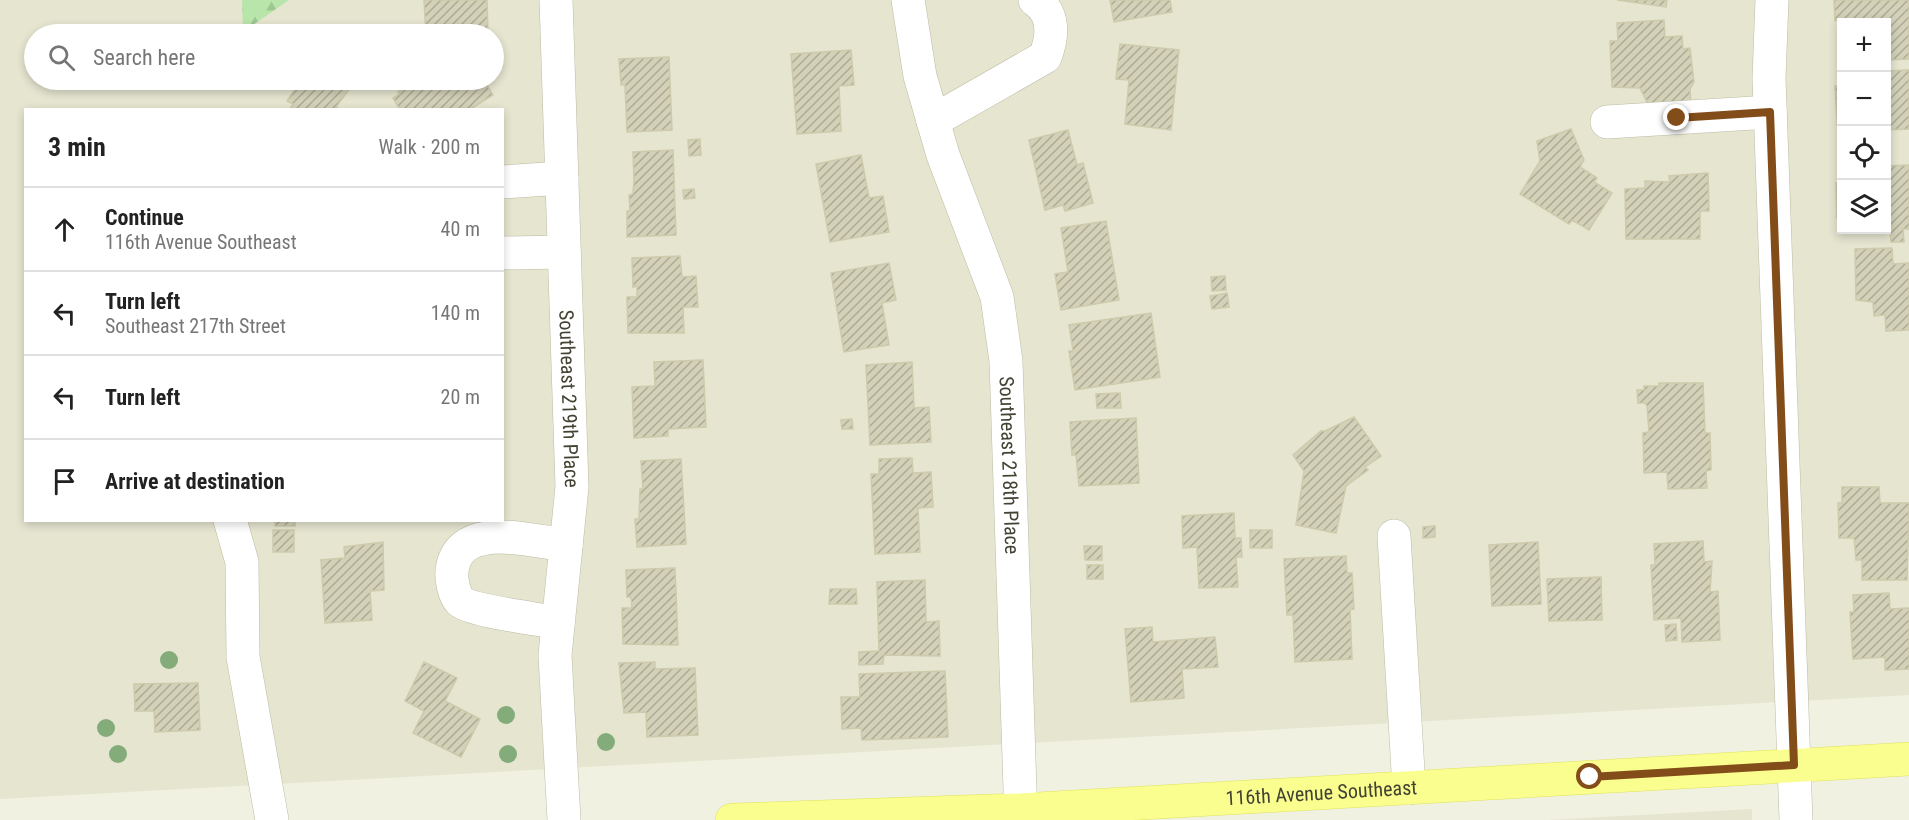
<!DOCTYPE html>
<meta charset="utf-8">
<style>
:root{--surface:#fff;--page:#f6f6f6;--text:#222;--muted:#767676;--line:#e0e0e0}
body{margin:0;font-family:"Roboto Condensed",sans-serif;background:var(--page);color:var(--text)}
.controls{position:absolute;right:18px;top:18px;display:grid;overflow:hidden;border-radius:0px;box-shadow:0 3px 9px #0003}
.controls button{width:54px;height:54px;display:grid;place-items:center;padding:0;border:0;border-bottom:2px solid var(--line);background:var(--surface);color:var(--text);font:30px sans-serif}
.stop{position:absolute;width:18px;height:18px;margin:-14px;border:4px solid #834d1a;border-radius:50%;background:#fff}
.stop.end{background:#834d1a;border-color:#fff;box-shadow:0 2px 6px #0008}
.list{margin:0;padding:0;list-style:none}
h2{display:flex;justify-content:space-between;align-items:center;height:78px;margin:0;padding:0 24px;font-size:26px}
h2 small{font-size:20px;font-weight:400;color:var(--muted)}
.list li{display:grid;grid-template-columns:39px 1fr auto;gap:18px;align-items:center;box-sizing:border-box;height:84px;padding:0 24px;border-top:2px solid var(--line)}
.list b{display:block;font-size:22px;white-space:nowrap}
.list p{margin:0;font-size:20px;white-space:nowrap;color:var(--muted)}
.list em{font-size:20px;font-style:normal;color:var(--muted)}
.icon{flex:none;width:33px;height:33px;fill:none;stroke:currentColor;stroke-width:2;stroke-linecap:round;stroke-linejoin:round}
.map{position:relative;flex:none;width:1909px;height:820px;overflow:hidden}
.search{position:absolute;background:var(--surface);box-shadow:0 3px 9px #0003;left:24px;top:24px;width:480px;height:66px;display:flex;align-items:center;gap:15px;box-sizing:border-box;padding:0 21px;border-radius:33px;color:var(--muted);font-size:22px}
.panel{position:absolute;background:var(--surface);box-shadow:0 3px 9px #0003;left:24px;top:108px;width:480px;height:414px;border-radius:0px}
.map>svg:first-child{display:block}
.residential{fill:#e5e5d0;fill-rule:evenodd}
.forest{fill:url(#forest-firs)}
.building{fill:url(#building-hatch);stroke:#cdcbab;stroke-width:1.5}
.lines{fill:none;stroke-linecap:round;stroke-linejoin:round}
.minor-casing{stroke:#bcbca5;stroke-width:34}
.major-casing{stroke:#dfe35f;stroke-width:34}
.minor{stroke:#fff;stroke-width:33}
.major{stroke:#f9fe8f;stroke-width:33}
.tree{fill:#84ac7b}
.route{stroke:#834d1a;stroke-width:8}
.labels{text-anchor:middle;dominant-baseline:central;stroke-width:4.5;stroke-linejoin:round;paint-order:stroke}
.street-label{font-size:20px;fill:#434233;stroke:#fff}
</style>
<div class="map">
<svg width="1909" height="820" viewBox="0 0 1909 820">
<defs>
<pattern id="forest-firs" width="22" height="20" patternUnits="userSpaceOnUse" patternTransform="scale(1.5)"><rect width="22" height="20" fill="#b8e6aa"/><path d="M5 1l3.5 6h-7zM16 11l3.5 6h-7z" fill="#9fc693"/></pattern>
<pattern id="building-hatch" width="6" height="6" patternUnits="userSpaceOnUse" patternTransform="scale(1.5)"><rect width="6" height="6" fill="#d3d1b8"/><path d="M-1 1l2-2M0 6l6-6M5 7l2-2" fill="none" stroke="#adab96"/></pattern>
</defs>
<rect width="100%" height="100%" fill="#f1f1e2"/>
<path class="residential" d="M0 0H1909V695L0 799ZM1842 22H1886V230H1842ZM34 34H494V80H34ZM26 110H502V520H26Z
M1752 809V820H1547Z"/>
<path class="forest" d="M242 0H289L243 32Z"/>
<path class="building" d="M424 0H487L488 34H426Z
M1110 0H1170L1172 12 1114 22Z
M1617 0H1667L1666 7Z
M1834 0H1909V59L1886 60V22H1867V19L1835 21Z
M1664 20 1665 37 1682 36 1683 49 1690 48 1694 82 1690 89 1691 104H1648L1640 88 1612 87 1610 41H1618L1617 23Z
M1120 44 1179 50 1171 130 1125 124 1129 80 1116 79Z
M851 50 854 85 839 86 841 131 797 134 791 54Z
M669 57 672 130 627 132 625 85H621L619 59Z
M1909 70V129L1886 130V71Z
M301 80H356L336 107 340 110H289L293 104 287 101Z
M426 80H484L493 95 469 110H400L393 98 400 94 398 92 416 81 418 84Z
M1835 86H1842V150H1839Z
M1571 129 1584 160 1580 167 1597 178 1594 182 1612 193 1589 230 1572 220 1569 224 1520 194 1540 161 1537 141Z
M1068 130 1077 165 1083 163 1093 203 1065 211 1063 205 1045 210 1029 140Z
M700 139 701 155 689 156 688 140Z
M673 150 676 235 627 237V211H630L629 195 633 194 634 180 633 152Z
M861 155 869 198 883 196 889 232 830 242 816 164Z
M1909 165V229H1903L1904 242H1891L1890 232 1877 230H1886V166Z
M1839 167H1842V218H1837L1836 183 1840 182Z
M1708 173 1709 211H1700V239H1626L1625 189 1645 188V181L1670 182 1669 176Z
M694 189 695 198 684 199 683 190Z
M1106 221 1119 300 1061 310 1055 274 1068 272 1061 228Z
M1892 248 1893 264 1909 263V330L1886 331 1885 315 1874 316 1873 302 1856 300 1855 249Z
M680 256 682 277 696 276 698 307H683L684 333H628L627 297H637V286L633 287 632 258Z
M889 263 896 300 882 303 889 345 844 352 831 273Z
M1225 276 1226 290 1212 291 1211 277Z
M1227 293 1229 307 1212 309 1210 296Z
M1151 313 1160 377 1075 390 1069 351H1073L1069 325Z
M703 360 706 427 668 429V436L634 438 632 387 655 386 654 362Z
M912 362 914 408 929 407 931 442 870 445 866 365Z
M1659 383H1703L1705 433H1710L1711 470 1706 471 1707 488 1668 489 1667 472 1644 473 1643 433 1649 432 1647 406 1645 403H1638L1637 390H1644V386H1659Z
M1120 393 1121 408H1097L1096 394Z
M1354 417 1381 456 1365 467 1368 470 1346 486 1336 533 1296 525 1304 471 1293 455 1321 431H1325Z
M1136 418 1139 483 1079 486 1076 455H1072L1070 422Z
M852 419 853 429H842L841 420Z
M912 458 913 473 931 472 933 507 918 508 920 552 875 554 871 474H879V459Z
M681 459 686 544 637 547 635 519H639L640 489H643L641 461Z
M1842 487H1879L1880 503H1909L1907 580H1862V560H1856L1854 538H1839L1838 503H1842Z
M1234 513 1235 538H1241L1242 557H1236L1238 587 1199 588 1197 547 1183 548 1182 516Z
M275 520H295V526H275Z
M1435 526V537L1423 538V527Z
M273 530H294V552H273Z
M1250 530H1272V548H1250Z
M1703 541 1704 562 1712 561 1710 592 1718 591 1720 640 1682 642 1681 618 1654 620 1651 565H1655L1654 544Z
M383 542 384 590 370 591 372 620 325 623 321 560 345 558 344 547Z
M1538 542 1541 604 1492 606 1489 545Z
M1084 546H1102V560H1085Z
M1346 556 1347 573H1352L1354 609 1350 610 1352 659 1295 662 1293 615H1287L1284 559Z
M1087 565H1103V579H1087Z
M675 568 678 645 623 644 622 608H632L631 597H627L626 570Z
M1601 577 1602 620 1549 621 1547 579Z
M925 580 926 622 939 621 940 656 884 655 883 664 859 665V652L879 651 877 582Z
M830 589H856L857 604H829Z
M1889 593 1890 609 1909 608V669L1885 670V657L1853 659 1850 612H1854L1853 595Z
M1676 624 1677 640 1666 641 1665 625Z
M1152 627 1153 642 1215 637 1218 667 1182 669 1184 698 1131 702 1125 629Z
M424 662 457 678 445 701 480 719 461 757 413 733 424 711 405 701Z
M655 662V669L695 668 698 735 647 737 646 712 624 713 619 663Z
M945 671 948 737 862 740 861 728 842 729 841 697H860L859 674Z
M198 683 200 730 155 732 154 711H135L134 684Z"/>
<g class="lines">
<g class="minor-casing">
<g id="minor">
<path id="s1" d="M556 0 572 487 555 655 564 820"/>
<path id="s2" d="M908 0 920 76 943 155 997 297 1006 361 1021 820"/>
<path d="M1772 0 1769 78 1796 820"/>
<path d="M933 121 1045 57C1053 37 1055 13 1035 0"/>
<path d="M1607 122 1770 112"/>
<path d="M502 182 562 178"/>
<path d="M502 253 564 252"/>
<path d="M230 520 242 562 243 657 272 820"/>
<path d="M1394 536 1409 788"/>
<path d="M558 623C540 619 471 611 460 601 454 595 451 579 452 571 458 519 531 541 566 545"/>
</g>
</g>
<g class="major-casing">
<g id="major">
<path id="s3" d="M732 820 1020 810 1909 759"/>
</g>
</g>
<use href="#minor" class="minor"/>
<use href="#major" class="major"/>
</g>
<g class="tree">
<circle cx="169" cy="660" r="9"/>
<circle cx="506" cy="715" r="9"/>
<circle cx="106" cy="728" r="9"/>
<circle cx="606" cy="742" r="9"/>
<circle cx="118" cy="754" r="9"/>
<circle cx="508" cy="754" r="9"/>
</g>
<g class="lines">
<path class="route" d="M1590 777 1794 765 1770 112 1677 118"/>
</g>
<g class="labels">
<g class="street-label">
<text stroke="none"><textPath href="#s1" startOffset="399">Southeast 219th Place</textPath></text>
<text stroke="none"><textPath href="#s2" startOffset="480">Southeast 218th Place</textPath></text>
<text stroke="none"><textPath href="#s3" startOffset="590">116th Avenue Southeast</textPath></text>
</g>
</g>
</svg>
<div class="controls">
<button>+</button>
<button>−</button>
<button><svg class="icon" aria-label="locate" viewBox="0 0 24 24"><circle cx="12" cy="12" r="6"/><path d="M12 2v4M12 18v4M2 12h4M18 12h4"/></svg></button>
<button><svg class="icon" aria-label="layers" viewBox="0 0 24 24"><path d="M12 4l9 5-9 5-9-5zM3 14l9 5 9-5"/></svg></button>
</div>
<div class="stop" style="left:1590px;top:777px"></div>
<div class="stop end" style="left:1677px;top:118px"></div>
<div class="search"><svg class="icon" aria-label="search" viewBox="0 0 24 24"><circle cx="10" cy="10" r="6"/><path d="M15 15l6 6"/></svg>Search here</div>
<section class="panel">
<h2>3 min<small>Walk · 200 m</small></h2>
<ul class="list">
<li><svg class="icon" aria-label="ahead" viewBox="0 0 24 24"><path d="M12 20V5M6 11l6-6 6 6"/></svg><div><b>Continue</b><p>116th Avenue Southeast</p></div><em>40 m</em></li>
<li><svg class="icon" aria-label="left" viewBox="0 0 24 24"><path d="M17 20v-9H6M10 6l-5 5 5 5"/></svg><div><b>Turn left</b><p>Southeast 217th Street</p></div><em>140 m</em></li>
<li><svg class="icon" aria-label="left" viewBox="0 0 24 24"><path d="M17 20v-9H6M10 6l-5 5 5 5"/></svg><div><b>Turn left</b></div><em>20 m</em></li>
<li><svg class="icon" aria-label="arrive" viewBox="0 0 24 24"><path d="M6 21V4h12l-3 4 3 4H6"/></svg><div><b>Arrive at destination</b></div></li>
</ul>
</section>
</div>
